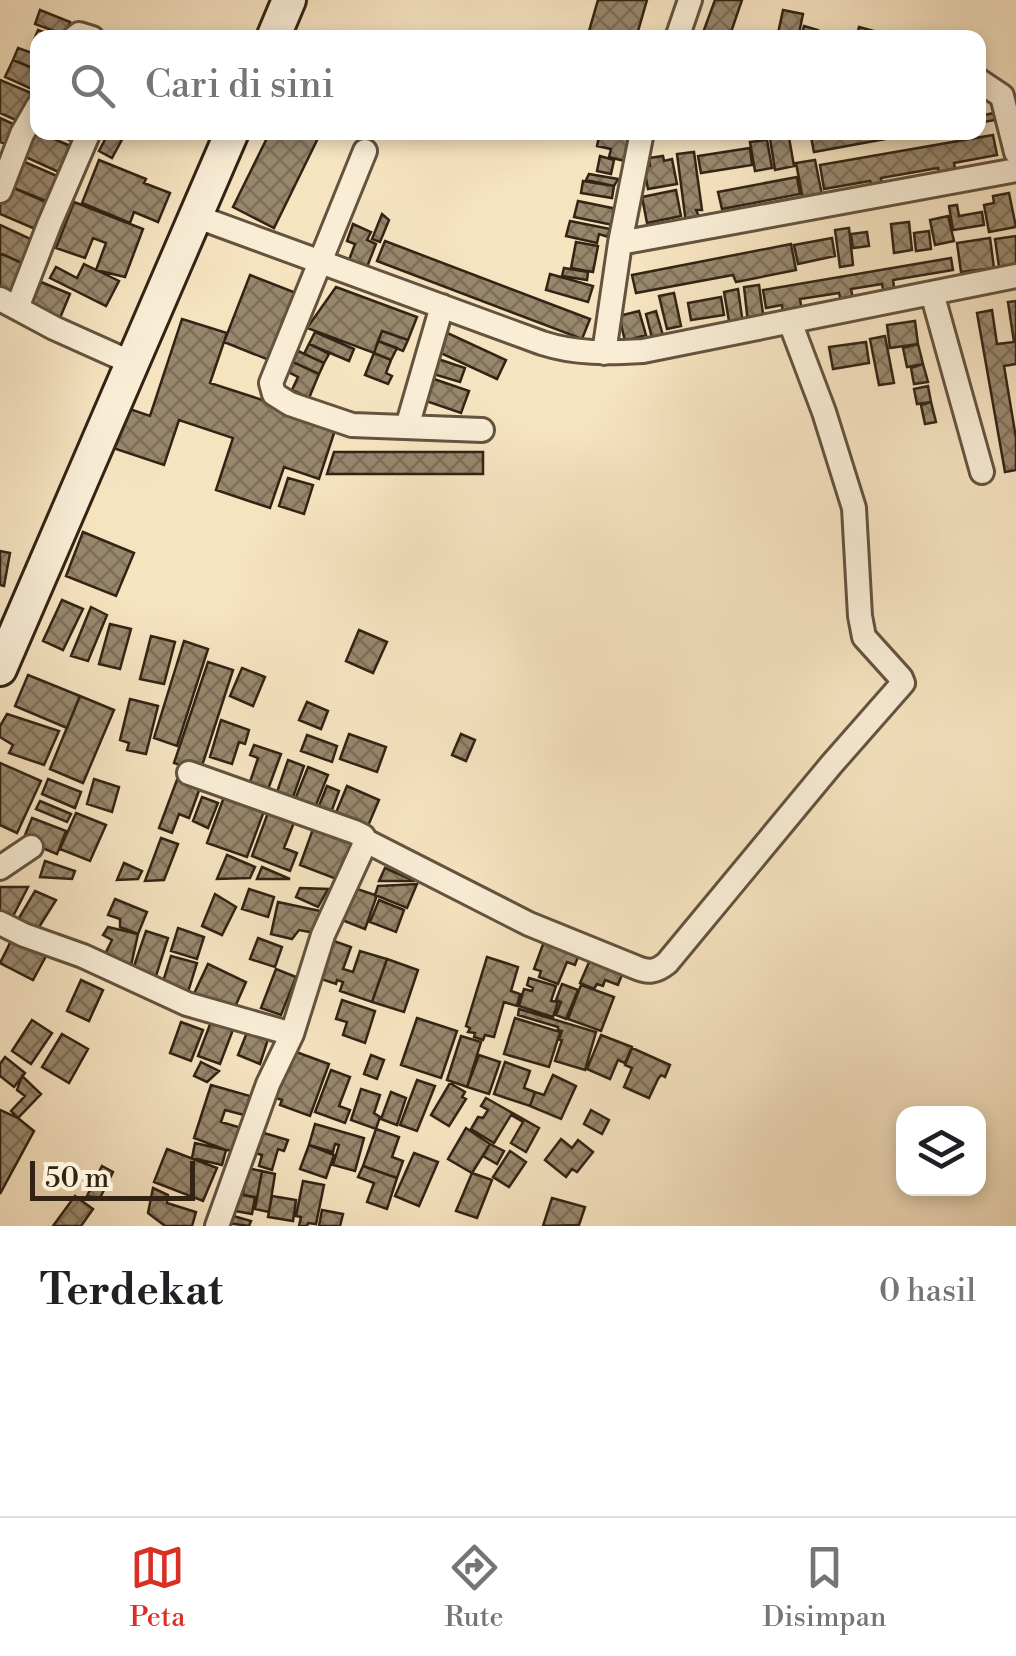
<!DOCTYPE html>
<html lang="id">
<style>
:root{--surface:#fff;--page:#f2f2f2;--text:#202124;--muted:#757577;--line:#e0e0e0;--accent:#d93025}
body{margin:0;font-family:"Libre Bodoni",serif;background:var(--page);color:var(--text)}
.controls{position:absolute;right:30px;bottom:30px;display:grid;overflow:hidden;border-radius:20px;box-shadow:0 5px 15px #0003}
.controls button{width:90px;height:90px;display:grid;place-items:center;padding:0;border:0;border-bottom:2px solid var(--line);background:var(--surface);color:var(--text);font:50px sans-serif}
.scale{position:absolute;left:30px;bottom:25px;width:165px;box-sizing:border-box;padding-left:10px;border:5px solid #322314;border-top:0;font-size:28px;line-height:35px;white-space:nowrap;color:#322314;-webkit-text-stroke:8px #f9edd6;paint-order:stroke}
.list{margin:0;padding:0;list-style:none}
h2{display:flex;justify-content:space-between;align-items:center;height:130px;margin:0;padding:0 40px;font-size:42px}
h2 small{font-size:32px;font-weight:400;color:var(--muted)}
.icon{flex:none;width:55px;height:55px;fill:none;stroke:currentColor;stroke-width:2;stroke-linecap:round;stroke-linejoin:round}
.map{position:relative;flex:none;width:1016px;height:1226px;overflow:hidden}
.search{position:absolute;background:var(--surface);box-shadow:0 5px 15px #0003;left:30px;right:30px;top:30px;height:110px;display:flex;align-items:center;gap:25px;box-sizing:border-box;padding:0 35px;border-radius:20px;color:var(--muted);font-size:38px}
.sheet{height:290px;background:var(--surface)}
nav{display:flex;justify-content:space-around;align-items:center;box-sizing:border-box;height:140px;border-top:2px solid var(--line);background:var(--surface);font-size:28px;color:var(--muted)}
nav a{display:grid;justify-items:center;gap:5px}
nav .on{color:var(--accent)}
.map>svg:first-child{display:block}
.building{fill:url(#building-cross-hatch);stroke:#322314;stroke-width:2.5}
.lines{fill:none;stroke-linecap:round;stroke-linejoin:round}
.street-casing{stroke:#63533f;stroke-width:28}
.secondary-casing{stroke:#322314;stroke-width:38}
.street{stroke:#f9edd6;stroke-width:22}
.secondary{stroke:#f9edd6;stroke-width:32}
</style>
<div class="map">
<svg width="1016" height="1226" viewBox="0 0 1016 1226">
<defs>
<pattern id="building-cross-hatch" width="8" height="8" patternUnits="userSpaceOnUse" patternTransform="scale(2.5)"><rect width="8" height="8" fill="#98876d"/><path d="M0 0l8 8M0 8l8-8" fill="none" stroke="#7d6e58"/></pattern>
</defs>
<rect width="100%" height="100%" fill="#f6e3c0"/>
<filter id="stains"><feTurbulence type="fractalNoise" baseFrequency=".002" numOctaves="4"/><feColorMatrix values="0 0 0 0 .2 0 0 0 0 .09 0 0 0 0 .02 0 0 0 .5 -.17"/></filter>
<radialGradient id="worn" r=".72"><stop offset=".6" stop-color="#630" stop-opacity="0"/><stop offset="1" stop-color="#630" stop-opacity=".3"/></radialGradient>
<path class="building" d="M598 0H647L636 38H587Z
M715 0H742L729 38H701Z
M40 10 70 22 65 35 35 24Z
M783 10 803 14 798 38H777Z
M804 26 818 30 816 38H801Z
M859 27 878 32 876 38H856Z
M38 30 59 38H38V47L32 45Z
M18 48 38 55 37 70 13 60Z
M13 60 38 70 36 91 5 77Z
M0 80 31 93 18 121 0 113Z
M978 91 984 115 994 113 995 120 978 123Z
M0 118 13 124 5 144 0 142Z
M33 130 75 148 63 174 21 155Z
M54 132H80L75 143Z
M109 132 125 134 112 158 99 151Z
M270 132H321L274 228 233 207Z
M600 132H617L630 136 624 161 609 157 611 149 597 146Z
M769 132H788L794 166 775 170Z
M810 132H924L814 152Z
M993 135 997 155 954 163 957 179 940 182 938 168 881 178 882 185 873 187 870 181 824 189 820 165Z
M767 140 772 168 755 171 750 142Z
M750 148 752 165 701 173 698 156Z
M694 152 702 210H696L701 221 686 223 677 154Z
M600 156 614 160 611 174 597 171Z
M663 156 664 161 672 159 677 184 648 189 644 167 650 166 649 158Z
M20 160 57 176 46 202 9 186Z
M99 160 146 179 144 183 170 193 158 222 134 212 130 223 82 203Z
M815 160 822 195 803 199 796 163Z
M589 174 618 179 614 186 586 180Z
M797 177 800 194 722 209 718 192Z
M583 181 614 186 612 198 581 193Z
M9 186 51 203 40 231 0 214V206Z
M676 190 681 216 647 223 642 197Z
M1009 193 1016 227 989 232 984 205 994 203 993 196Z
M578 201 617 209 613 225 574 217Z
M74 202 143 229 125 277 96 270 106 243 93 238 85 258 56 248Z
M957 205 959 216 982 212 984 225 953 230 949 206Z
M382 214 389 220 380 242 372 239Z
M948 216 954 241 935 245 930 220Z
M570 221 610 229 608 237 599 234 597 243 566 236Z
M909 222 912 250 894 253 891 224Z
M353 224 371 232 367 240 376 244 367 267 349 260 355 244 347 241Z
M0 225 35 241 24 264 0 253Z
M849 228 853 265 840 267 835 230Z
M929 231 931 249 916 251 914 233Z
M867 232 869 246 853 248 851 234Z
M1016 236V264L999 267 995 239Z
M832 238 835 256 798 264 794 245Z
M990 238 994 268 961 272 957 243Z
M385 241 590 319 582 339 377 261Z
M576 242 598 246 593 272 571 268Z
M791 244 796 270 736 282 733 275 636 293 632 275Z
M0 253 24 264 8 296 0 292Z
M951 258 953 270 893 280 895 293 884 295 882 284 851 289 854 303 842 305 839 293 800 299 802 312 783 315 782 305 766 308 763 290Z
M84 264 119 281 106 306 50 278 56 267 77 278Z
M564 268 588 272 587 280 562 276Z
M550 274 593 286 588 302 546 290Z
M250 275 296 293 269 360 224 342Z
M41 282 70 294 57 325 28 313Z
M759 285 764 321 748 323 744 287Z
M336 287 417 317 408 340 382 331 374 353 307 328Z
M738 289 743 324 730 327 724 292Z
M674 293 681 326 667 329 659 296Z
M721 297 724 315 691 320 688 303Z
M1016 301V364L1004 366 1016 438V470L1005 472 977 313 992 310 997 344 1014 342 1008 302Z
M639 311 646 335 625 341 619 316Z
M656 311 664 339 653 342 646 314Z
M182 319 227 333 210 383 337 424 319 479 284 467 270 508 216 490 233 438 179 420 164 465 107 446 121 406 150 416Z
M915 321 918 344 890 348 887 325Z
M382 331 408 340 403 351 378 341Z
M443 331 506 360 497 379 434 350Z
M315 332 354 349 349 361 309 344Z
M885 336 894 383 879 385 870 339Z
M378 341 397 348 391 360 374 353Z
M866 342 869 363 833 369 829 347Z
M309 344 329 354 324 363 304 354Z
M918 344 923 364 907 367 903 348Z
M298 351 324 363 319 374 293 362Z
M374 353 391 360 386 373 392 376 388 384 365 375Z
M438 359 465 368 460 382 433 374Z
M293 362 319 374 309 398 292 390 298 377 288 372Z
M923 364 928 382 914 384 911 368Z
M434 379 469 391 461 413 426 401Z
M928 386 931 402 917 404 914 389Z
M931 402 936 422 925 424 921 405Z
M334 452H483V474H327Z
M288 478 313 485 304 514 279 506Z
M83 532 134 553 116 596 66 576Z
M0 551 10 553 4 586 0 585Z
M62 600 83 609 63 650 43 641Z
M91 607 107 615 88 661 71 656Z
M110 624 131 629 120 669 99 664Z
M359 630 387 642 373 673 346 661Z
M151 636 175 642 164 684 140 679Z
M184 641 208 649 177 746 154 738Z
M208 662 233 670 200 772 174 763Z
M242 668 265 677 253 706 230 696Z
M28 675 80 696 67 728 15 706Z
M80 696 114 710 83 783 50 769Z
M130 699 158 706 146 754 127 750 129 743 120 740Z
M307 702 328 711 321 729 299 720Z
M7 714 59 731 44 765 9 753 13 745 0 737V726Z
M221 720 249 730 245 744 239 742 232 764 210 757Z
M349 734 386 747 377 772 340 759Z
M461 734 475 740 466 761 452 755Z
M307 735 337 746 332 762 301 751Z
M254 745 281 754 267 792 249 785 258 758 250 755Z
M288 760 304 766 292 800 276 795Z
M0 763 41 781 17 833 0 825Z
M308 767 328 775 314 810 294 802Z
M178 777 201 785 189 818 179 814 172 833 159 828Z
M48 779 81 792 75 808 42 794Z
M94 779 119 787 112 812 87 804Z
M327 786 339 791 329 818 316 813Z
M347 786 379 800 365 833 333 820Z
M202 797 218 803 208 828 193 821Z
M224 797 264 811 247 857 207 843Z
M40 801 71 814 67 822 36 809Z
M269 810 295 820 284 848 297 853 290 871 252 856Z
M76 813 106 825 90 861 60 849Z
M32 818 66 831 57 854 23 840Z
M313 829 352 844 339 880 300 865Z
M161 838 178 844 164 880 145 881Z
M227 855 255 867 250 878 217 879Z
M45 861 75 871 72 879 40 877Z
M124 863 142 871 138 879 117 880Z
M262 867 290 879H257Z
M385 868 415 881H379Z
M417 884 407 908 375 895 378 886Z
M0 887H28L11 920 0 914Z
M300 888 328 889 318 907 296 897Z
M354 888 375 895 376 898 365 929 342 920Z
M249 889 274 897 268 917 242 909Z
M35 891 56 900 36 932 16 923Z
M215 894 236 907 222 935 202 926Z
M115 899 147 912 138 934 120 927V919L108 915Z
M379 900 404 910 396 932 370 922Z
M278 902 320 911 315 933 299 930 292 939 271 934Z
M108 927 138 934 130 970 102 960 112 940 103 935Z
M178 928 204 937 197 959 171 951Z
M146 931 168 938 156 976 133 969Z
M546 936 579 954 575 965 567 962 558 984 539 977 541 971 534 969Z
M258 938 282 947 275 967 250 959Z
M12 939 46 956 33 980 0 963Z
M328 939 351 947 343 969 353 972 360 951 387 959 372 1002 340 991 343 982 337 980 336 984 315 977Z
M593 953 625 967 618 985 605 980 603 986 597 984 594 989 580 983Z
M171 956 197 963 188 992 162 985Z
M487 957 518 967 511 991 520 994 517 1006 504 1002 494 1037 485 1035 483 1040 474 1037 475 1033 468 1032 470 1028 466 1026Z
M387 959 418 970 404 1012 372 1002Z
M208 964 246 982 231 1016 192 998Z
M276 969 296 977 281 1015 261 1008Z
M529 978 556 986 551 1001 558 1002 553 1017 519 1006 524 989 532 991 533 988 527 985Z
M81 980 103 990 89 1021 67 1011Z
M562 984 578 990 566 1019 556 1015 561 1002 556 1000Z
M581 985 614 997 601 1031 568 1019Z
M342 1000 375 1011 365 1043 343 1035 347 1022 336 1019Z
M519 1009 596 1032 585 1070 555 1061 562 1040 559 1039 562 1031 558 1030V1027L518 1015Z
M417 1018 457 1031 441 1078 401 1065Z
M515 1018 560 1032 549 1067 504 1054Z
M212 1019 234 1027 220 1064 198 1056Z
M32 1020 52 1033 31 1064 12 1051Z
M181 1022 203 1030 191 1061 170 1053Z
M248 1030 269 1036 260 1064 238 1055Z
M62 1034 88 1049 69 1083 42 1067Z
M601 1035 632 1047 625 1063 618 1060 610 1079 587 1069Z
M461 1036 481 1042 467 1087 447 1080Z
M632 1048 670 1065 665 1077 661 1075 658 1079 649 1098 624 1087 632 1068 625 1065Z
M288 1049 329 1064 310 1116 280 1105 282 1100 271 1096Z
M371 1055 384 1060 377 1079 364 1074Z
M479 1055 500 1062 489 1094 467 1087Z
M5 1057 25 1073 14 1087 0 1076V1064Z
M201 1062 219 1071 207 1082 194 1076Z
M505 1062 530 1071 524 1088 535 1092 530 1106 494 1094Z
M331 1070 350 1077 339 1106 350 1110 345 1123 315 1112Z
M553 1075 576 1086 561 1119 530 1106 535 1092 544 1095Z
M22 1076 41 1094 18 1118 11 1111 25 1096 17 1090Z
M417 1080 435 1086 417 1131 400 1125Z
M450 1083 465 1092 462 1097 466 1099 449 1126 431 1115Z
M211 1085 250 1096 244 1115 225 1110 221 1122 245 1129 238 1151 226 1150 194 1138Z
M361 1089 380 1095 374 1113 380 1117 376 1129 351 1120Z
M391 1092 406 1098 397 1125 381 1119Z
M486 1098 539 1128 526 1152 511 1143 523 1122 511 1115 494 1143 471 1129 478 1117 483 1118 488 1110 481 1106Z
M0 1110 18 1118 34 1131 0 1194Z
M591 1110 609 1120 602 1134 584 1124Z
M315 1124 364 1138 355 1171 333 1165 339 1145 335 1144 333 1152 309 1145Z
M466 1128 490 1144 472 1173 448 1159Z
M376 1129 399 1137 392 1157 403 1161 397 1178 363 1166Z
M257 1131 288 1140 284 1151 278 1149 272 1170 259 1166 262 1155 251 1152Z
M561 1139 572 1148 578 1140 593 1152 577 1172 572 1169 566 1177 545 1160Z
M195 1143 226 1150 222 1165 192 1158Z
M490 1144 504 1151 497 1164 483 1156Z
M309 1145 334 1155 326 1178 300 1169Z
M167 1149 217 1168 203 1201 154 1182Z
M510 1151 526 1162 509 1187 493 1177Z
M414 1153 438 1162 419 1206 395 1196Z
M102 1166 113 1172 100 1198 87 1196Z
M363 1166 397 1178 387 1209 367 1202 374 1183 358 1177Z
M241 1167 262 1171 257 1198 243 1195 244 1189 237 1187Z
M262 1171 275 1174 269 1212 255 1209Z
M472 1173 492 1180 477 1218 456 1211Z
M303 1181 324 1185 316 1224 308 1223 307 1226H299L301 1217 296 1216Z
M153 1188 168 1195 167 1203 196 1212 192 1226H165L148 1213Z
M234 1193 255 1197 252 1214 230 1210Z
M75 1196 93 1209 81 1226H53Z
M272 1196 296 1200 293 1221 268 1217Z
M552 1198 585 1207 579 1225 543 1226Z
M322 1210 343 1214 340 1226H319Z
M230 1215 251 1221 249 1226 227 1223Z"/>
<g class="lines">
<g class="street-casing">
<path id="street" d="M74 38 79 34 92 38
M677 38 690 0
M978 80 1002 96 1016 152
M365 151 271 383 274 394 290 404 352 425 482 430
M0 191 22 134 38 106
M195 216 542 343C576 354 608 353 643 351L1016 276
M620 243 1016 170
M932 293 982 472
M0 299 54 328 132 363
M17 308 49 225 89 132
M604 353 620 243 642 132
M407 427 442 306
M189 773 355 832 363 836 366 841 529 924 635 967C648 973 656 972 667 963L831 765 903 683 901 678 864 637 860 616 854 508 824 412 790 322
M0 868 31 847
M0 923 24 935 83 956 187 1004 292 1034 268 1084 217 1226
M292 1034 323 935 366 841"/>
</g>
<g class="secondary-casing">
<path id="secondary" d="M273 38 289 0
M0 669 232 132"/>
</g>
<use href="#street" class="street"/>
<use href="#secondary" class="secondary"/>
</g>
<rect width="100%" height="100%" filter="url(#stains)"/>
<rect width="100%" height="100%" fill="url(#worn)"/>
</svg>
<div class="controls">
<button><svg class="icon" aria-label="layers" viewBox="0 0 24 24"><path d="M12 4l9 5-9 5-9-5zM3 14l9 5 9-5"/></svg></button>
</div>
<div class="scale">50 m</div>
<div class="search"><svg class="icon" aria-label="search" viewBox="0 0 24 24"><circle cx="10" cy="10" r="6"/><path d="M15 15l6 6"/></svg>Cari di sini</div>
</div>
<section class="sheet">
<h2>Terdekat<small>0 hasil</small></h2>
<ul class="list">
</ul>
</section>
<nav>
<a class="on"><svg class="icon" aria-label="map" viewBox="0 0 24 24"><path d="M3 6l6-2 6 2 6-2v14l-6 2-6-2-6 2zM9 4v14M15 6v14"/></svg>Peta</a>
<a><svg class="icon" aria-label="directions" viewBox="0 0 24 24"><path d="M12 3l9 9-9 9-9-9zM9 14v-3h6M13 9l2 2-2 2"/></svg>Rute</a>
<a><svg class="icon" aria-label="saved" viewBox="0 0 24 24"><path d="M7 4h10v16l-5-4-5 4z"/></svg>Disimpan</a>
</nav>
